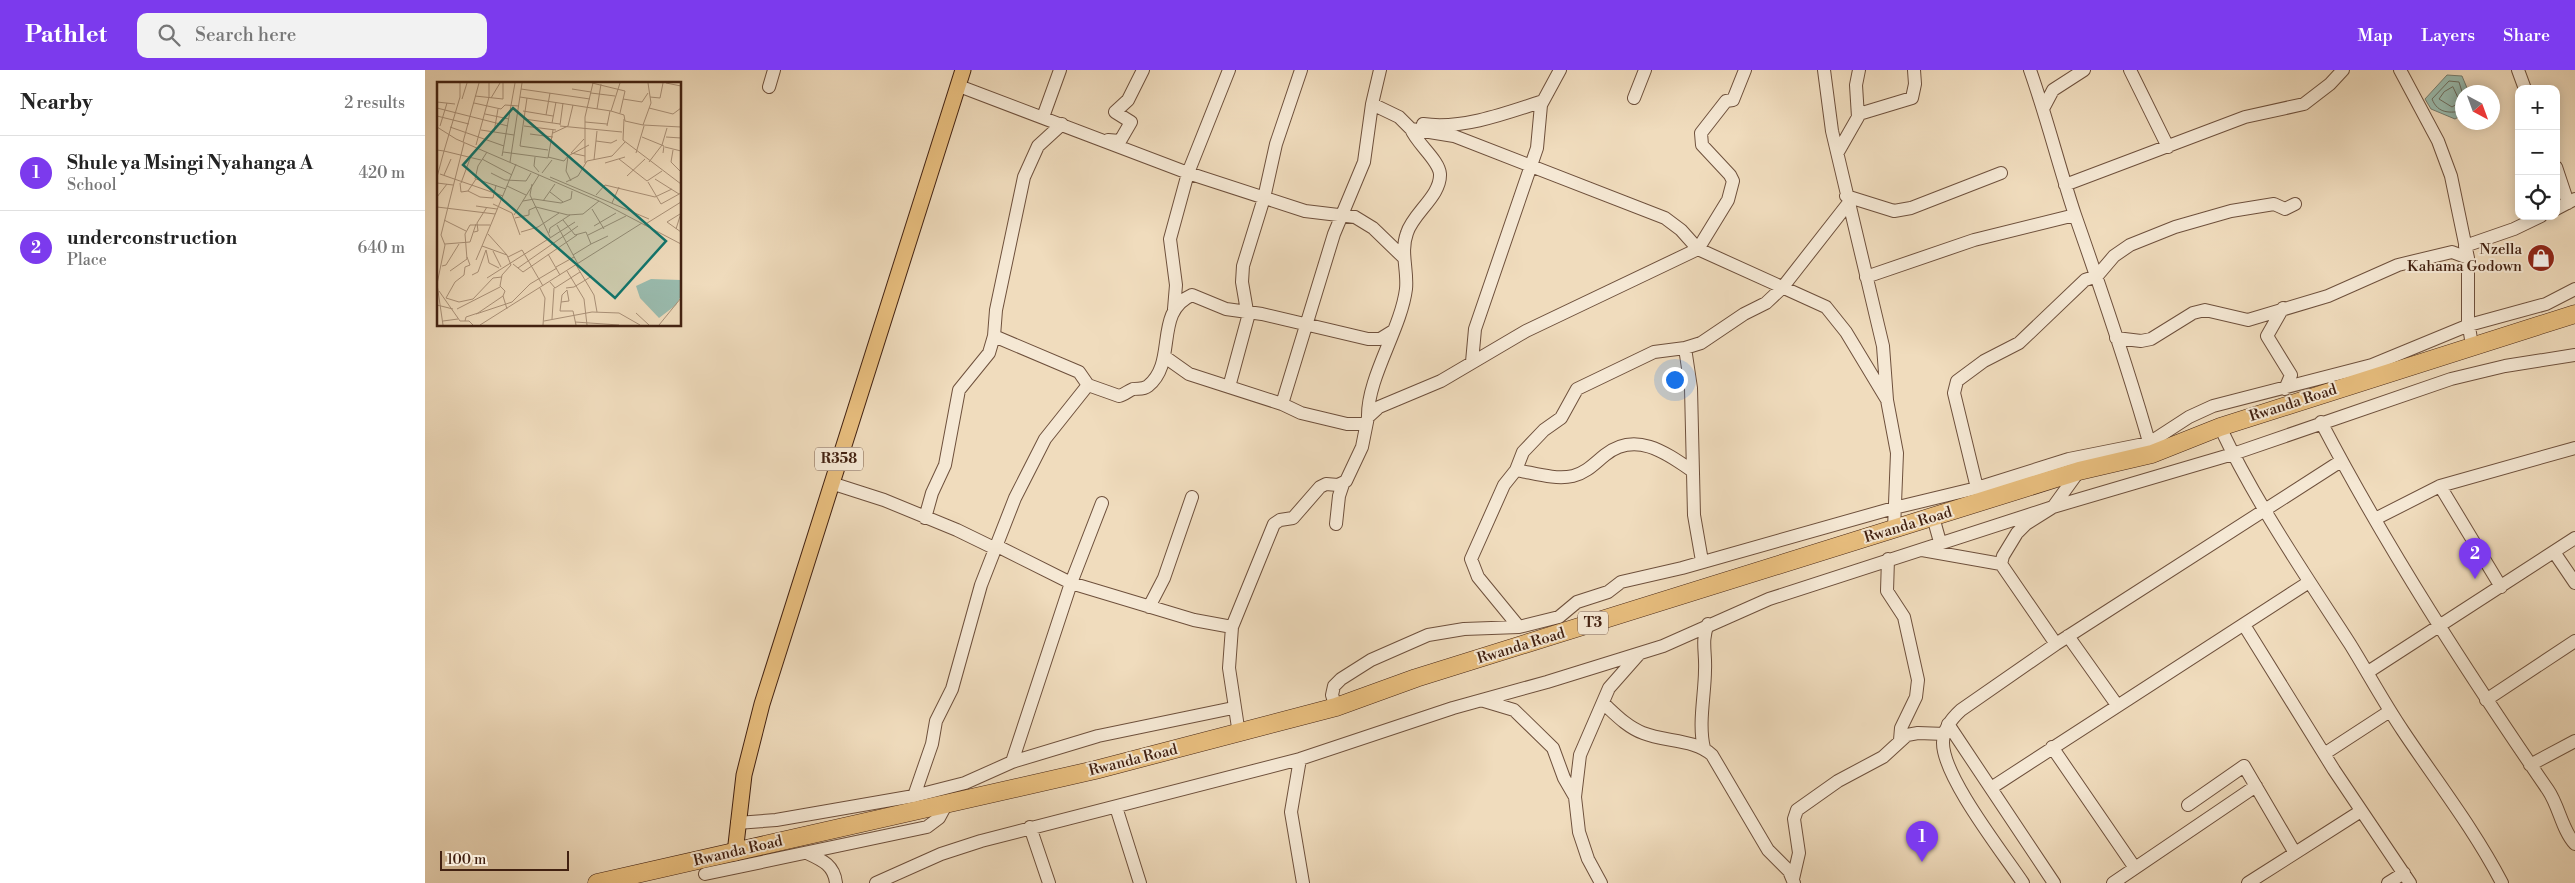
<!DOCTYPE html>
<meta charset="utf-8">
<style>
:root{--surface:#fff;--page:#f2f2f2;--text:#222;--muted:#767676;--line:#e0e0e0;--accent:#7c3aed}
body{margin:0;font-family:"Libre Bodoni",serif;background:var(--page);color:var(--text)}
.controls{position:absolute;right:15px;top:15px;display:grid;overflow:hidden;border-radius:10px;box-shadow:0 2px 12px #0003}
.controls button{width:45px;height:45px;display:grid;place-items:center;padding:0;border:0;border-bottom:1px solid var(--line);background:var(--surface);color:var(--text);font:25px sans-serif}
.compass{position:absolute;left:2030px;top:15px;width:45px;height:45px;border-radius:50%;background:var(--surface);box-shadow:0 2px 12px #0003;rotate:139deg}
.scale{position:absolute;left:15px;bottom:12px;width:129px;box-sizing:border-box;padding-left:5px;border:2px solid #422111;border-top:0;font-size:14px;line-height:18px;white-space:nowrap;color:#422111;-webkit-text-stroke:4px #f5e8d4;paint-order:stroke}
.you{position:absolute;left:1249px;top:309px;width:18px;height:18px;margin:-12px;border:4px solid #fff;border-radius:50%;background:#1a73e8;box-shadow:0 0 0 8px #1a73e833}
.badge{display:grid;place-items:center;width:32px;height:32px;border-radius:50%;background:var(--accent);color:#fff;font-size:16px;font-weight:700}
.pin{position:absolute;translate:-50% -41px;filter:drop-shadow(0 1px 2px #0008)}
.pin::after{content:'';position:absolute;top:26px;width:18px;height:15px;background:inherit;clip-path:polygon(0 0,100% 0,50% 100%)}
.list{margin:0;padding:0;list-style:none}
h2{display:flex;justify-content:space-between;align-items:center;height:65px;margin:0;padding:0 20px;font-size:21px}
h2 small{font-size:16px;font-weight:400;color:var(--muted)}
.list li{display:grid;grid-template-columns:32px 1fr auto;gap:15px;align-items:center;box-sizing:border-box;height:75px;padding:0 20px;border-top:1px solid var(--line)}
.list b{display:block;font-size:19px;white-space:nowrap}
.list p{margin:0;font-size:16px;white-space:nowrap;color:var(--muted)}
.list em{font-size:16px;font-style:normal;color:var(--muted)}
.icon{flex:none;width:28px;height:28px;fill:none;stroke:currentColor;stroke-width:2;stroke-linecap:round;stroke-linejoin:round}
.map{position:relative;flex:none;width:2150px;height:813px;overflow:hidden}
header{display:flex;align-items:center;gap:30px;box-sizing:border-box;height:70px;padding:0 25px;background:var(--accent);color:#fff}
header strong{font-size:24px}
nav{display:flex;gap:28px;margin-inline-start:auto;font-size:18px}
.search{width:350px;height:45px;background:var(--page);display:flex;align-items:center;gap:12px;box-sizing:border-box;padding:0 18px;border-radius:10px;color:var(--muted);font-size:19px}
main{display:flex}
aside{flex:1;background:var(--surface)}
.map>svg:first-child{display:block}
.water{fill:#9abcaf;stroke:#777e70}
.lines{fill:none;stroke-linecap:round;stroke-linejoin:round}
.shore{stroke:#6e6e60;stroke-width:1}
.minor-casing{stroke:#6e503c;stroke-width:14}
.major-casing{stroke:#422111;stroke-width:17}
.highway-casing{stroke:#422111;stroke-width:19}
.minor{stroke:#f5e8d4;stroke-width:12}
.major{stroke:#e8be7e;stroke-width:15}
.highway{stroke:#e8be7e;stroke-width:18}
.labels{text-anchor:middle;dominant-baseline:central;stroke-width:4;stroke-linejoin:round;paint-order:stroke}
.shield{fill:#f5e8d4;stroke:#785d4c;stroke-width:1}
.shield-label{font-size:14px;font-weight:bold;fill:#422111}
.poi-label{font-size:15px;fill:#422111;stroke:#f5e8d4;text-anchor:end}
.street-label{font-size:15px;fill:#422111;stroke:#f5e8d4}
.inset-road{fill:none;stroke:#aa9178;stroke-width:1}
.view{fill:#0f766e;fill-opacity:0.15;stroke:#0f766e;stroke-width:2.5}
.inset-edge{fill:none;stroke:#422111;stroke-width:2.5}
</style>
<header>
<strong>Pathlet</strong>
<div class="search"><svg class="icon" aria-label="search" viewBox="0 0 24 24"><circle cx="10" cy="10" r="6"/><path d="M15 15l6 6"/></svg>Search here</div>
<nav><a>Map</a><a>Layers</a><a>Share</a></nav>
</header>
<main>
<aside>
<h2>Nearby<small>2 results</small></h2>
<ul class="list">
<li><span class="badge">1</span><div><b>Shule ya Msingi Nyahanga A</b><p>School</p></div><em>420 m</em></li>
<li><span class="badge">2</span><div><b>underconstruction</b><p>Place</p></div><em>640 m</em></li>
</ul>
</aside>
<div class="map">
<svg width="2150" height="813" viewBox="0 0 2150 813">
<rect width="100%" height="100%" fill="#f0dcbd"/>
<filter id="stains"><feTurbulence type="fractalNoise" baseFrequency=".004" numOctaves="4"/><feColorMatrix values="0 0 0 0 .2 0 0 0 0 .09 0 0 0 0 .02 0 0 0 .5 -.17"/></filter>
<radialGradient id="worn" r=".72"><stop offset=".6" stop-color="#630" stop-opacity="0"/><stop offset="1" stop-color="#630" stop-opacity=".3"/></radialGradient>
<path class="water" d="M2022 5 2037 6 2042 18 2041 22H2038L2037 45 2030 49 2006 39 2000 29Z"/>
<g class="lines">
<path class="shore" d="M2028 17 2035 32 2027 37 2014 29 2019 22Z
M2038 25 2034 12 2024 11 2007 29C2013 44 2025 43 2038 41"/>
<g class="minor-casing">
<path id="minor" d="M1399 0 1407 61 1458 276 1462 330 1472 383 1469 459
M1605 0C1622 48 1634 97 1650 145 1677 222 1704 300 1726 379
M1705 0 1743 77
M1975 0 2013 71 2026 106 2043 188V251L2047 275
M2093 0 2100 19
M534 16 763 103 880 141 930 147 948 158 978 187
M344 17 349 0
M1209 28 1220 0
M947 34 974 47 986 59 1029 66 1240 148 1256 160 1273 179 1401 237 1421 262 1462 330
M1619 37 1628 20 1659 0
M1434 44 1487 28 1490 14 1489 0
M618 47 635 0
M998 54C1036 60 1082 43 1118 31
M683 70 695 71 706 52 690 42 703 30 718 0
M1413 82 1433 47 1431 15 1434 0
M2131 97 2143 133
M1640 115 1820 47 1879 34 1905 14 1918 0
M1421 126 1469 141 1486 138 1576 103
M2131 139 2150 129
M2040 176 2089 159 2116 146
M1441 207 1549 170 1650 145
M1858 238 1842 266 1866 305 1860 319
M749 239 751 215 745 169 763 103 804 0
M569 266 571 240 599 107 613 76 637 54
M1691 268 1716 271 1726 269 1768 243 1780 240 1823 250 1903 226 1973 195 2027 182 2043 188
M1260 278 1266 318 1269 445 1277 491
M740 287 764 304 857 334 876 343 922 354H941
M1047 292 1050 259 1112 78 1116 35 1135 0
M804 317 823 247 817 212 818 196 839 128 851 74 876 0
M857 334 909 164 939 92 947 34 955 0
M943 347C942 308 976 259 981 219 983 200 975 182 982 163 988 143 1016 126 1015 104 1014 90 992 74 986 59
M1896 352C1963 480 2042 602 2123 720 2134 736 2137 760 2150 774
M1795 357C1831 433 1879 503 1925 574 1943 603 1959 633 1978 661 2012 712 2049 759 2077 813
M1091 400C1109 403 1130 410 1148 406 1161 403 1170 393 1180 385 1210 361 1240 382 1266 400
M406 413 459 430 532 460 569 478
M2015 416 2076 517
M1552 418 1529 323 1532 311 1559 291 1594 273 1660 210 1672 206 1689 186 1705 175 1750 157 1806 141 1849 134 1860 139 1870 134
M1508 447 1515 472
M500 448 507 423 520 395 534 320 564 283 569 266 654 302 663 315 694 326C699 325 703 321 708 319 713 318 718 320 723 316 753 292 728 242 767 225L801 239 837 244 943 269H955L968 261
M1950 449 2015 416 2150 378
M911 454 914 426 918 414
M570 475 646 513 769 550 807 557
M1497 480 1576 494 1631 574
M2129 482 2150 513
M1463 489 1462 521 1479 547 1493 610 1491 627 1476 658 1475 670
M1576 494 1578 486 1592 463 1601 454 1628 437 1654 401
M724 537 739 508 767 427
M1819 555 1909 700 1985 813
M1094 557 1053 507 1046 489 1079 415 1091 400 1098 382 1119 360 1136 348 1152 319 1229 282 1260 278 1276 273 1319 244 1341 233 1357 218 1422 135
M1643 566 1692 635
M1943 602 2150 468
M2061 630 2150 571
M1059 631 1089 640 1128 678 1139 708 1150 727
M1178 633C1190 644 1202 657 1218 663 1240 672 1270 669 1287 685L1343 780 1364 801 1369 813
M911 637 907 625 909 616 916 609 946 590 1003 565 1039 559 1094 557 1134 547 1152 532 1183 522 1196 512 1257 498 1469 438 1552 418 1644 389 1724 373 1764 347 1788 336 1947 295 2044 255 2121 234 2150 219
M1523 654 1629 813
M814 664 804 598 807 557 849 454 855 450 868 448 895 417 901 414 913 415 921 411 937 377 943 347 954 337 1016 311 1101 261 1273 179 1303 130 1308 111 1305 105 1277 75 1276 63 1301 31 1308 30 1320 0
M1627 677 1710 798
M1279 678C1273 654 1280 624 1280 600 1281 582 1276 571 1283 554
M1899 684 1965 641
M875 689 866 742 878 813
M587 692 646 513 677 433
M2105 695 2150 671
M1566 718 1884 512
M489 726 507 674 511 651 527 619 556 515 590 428 620 369 663 315
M1763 735 1819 696 1870 783
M691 737 715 813
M312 753 351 750 489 726 540 713 587 692 673 666 808 638
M605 757 624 813
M382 783C397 790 409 795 411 813
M280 804 502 757 514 748 521 735
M1368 809 1374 783 1369 749 1372 740 1413 711 1458 687 1482 665 1493 663 1520 664
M451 813 516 784 556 771 875 689 1028 638 1122 612 1238 576 1344 529 1628 437 1808 384 2026 309 2080 296 2150 285
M1176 813 1163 789 1154 762 1150 727 1155 685 1184 618 1214 584
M1598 813C1578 783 1518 707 1518 673 1518 659 1526 649 1536 640L1631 574 1916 391
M1688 813 1831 716
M1823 813 1936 741
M1963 813 1979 803"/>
</g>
<g class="major-casing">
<path id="major" d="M310 783 319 705 337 634 538 0"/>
</g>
<g class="highway-casing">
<path id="highway" d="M172 813 670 700 911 637 991 608 1654 401 1727 384 1795 357 2150 244"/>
</g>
<use href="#minor" class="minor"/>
<use href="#major" class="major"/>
<use href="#highway" class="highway"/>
</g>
<defs>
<g id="shop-disc" transform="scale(1.4375)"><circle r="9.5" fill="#8f2418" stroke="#f5e8d4"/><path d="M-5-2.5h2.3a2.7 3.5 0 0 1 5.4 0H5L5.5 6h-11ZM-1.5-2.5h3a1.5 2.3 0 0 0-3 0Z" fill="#fff"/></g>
</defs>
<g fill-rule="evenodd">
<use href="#shop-disc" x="2116" y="188"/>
</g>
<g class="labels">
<g class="shield">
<rect x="390" y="377.5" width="48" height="23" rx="4"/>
<rect x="1153" y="541.5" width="30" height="23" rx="4"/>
</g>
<g class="shield-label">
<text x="414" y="389">R358</text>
<text x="1168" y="553">T3</text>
</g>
<g class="poi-label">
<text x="2097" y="179">Nzella<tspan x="2097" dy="17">Kahama Godown</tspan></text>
</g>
<g class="street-label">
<text transform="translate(1868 333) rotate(-18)">Rwanda Road</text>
<text transform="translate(1483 455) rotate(-17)">Rwanda Road</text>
<text transform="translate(1096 576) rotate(-17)">Rwanda Road</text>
<text transform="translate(708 690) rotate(-14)">Rwanda Road</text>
<text transform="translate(313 781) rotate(-13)">Rwanda Road</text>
</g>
</g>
<g transform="translate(12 12)">
<rect width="244" height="244" fill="#f0dcbd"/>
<path d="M214 197 244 198V214L239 223 222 236 203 216 199 204Z" fill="#9abcaf"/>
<path class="inset-road" d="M155 1 188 9 183 31M229 1 244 4M84 7 153 17M135 7 154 10M154 11 178 14M38 14 66 17V1M83 15 174 29 187 33 188 39 206 43 244 45M213 15 223 16 226 1M54 16 63 1M25 17 30 1M186 17 205 20 211 11M0 20 18 22M37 21 64 27 68 23 82 24M0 26 71 44M212 26 236 32 244 26M160 27 164 2M86 29 116 34M174 29 183 1M48 32 72 37M109 33 113 11M0 34 32 42M87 37 123 42M187 37 186 58 244 102M148 40 170 42M115 41 119 20M123 43 126 21M206 43 214 21 211 1M3 44 10 21M87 44 119 48M123 44 185 50M170 44 173 29M0 45 19 57 162 119 244 162M13 45 67 64M44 48 77 53M57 50 61 27M116 51 131 44 136 23M93 52 116 55M205 55 227 64 226 71M229 55 244 56M147 57 134 71 148 74M159 59 174 61 180 58M26 60 42 1M39 63 52 15V1M83 64 90 16M83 64 111 68M228 65 244 69M0 68 7 69 23 15V1M236 68 234 80 244 90M66 70 111 76 116 48M199 71 207 44M65 74 78 1M98 75 97 84 102 90M111 75 127 79 131 74M45 77 75 93M182 77 210 99 225 89M157 78 160 49M73 80 85 1M212 80 225 63 230 46M148 81V35L156 1M168 81 188 75M54 91 68 98 89 99 94 91M105 91 115 78M3 92 66 114M7 93 14 77M190 94 208 77M0 95 7 69 44 78M113 95 212 137M38 97 41 84 50 70M218 97 242 112M134 99 129 89 131 74 152 63M129 100 141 94 150 79 175 74 188 60M211 100 224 122 244 111M0 101 16 103M23 101 24 110 31 109 39 97 69 107M24 101 34 74M95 102 93 113 113 155M70 104 89 113M31 109 43 115 56 116 59 103M113 110 126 120M159 113 168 103 218 115 235 107M0 115 10 102M86 119 97 117 124 121 134 117 135 109M106 119 118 102M175 121 182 105M56 122 75 131 83 153M39 124 60 127M0 125 58 132M155 127 167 147M243 132 230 140 244 150M77 133 102 93M78 136 92 133V128L99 125 131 133 146 132 162 119M7 138 29 149M126 138 138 153 149 150 154 162 171 154M120 143 141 182M207 143 244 120M157 144 179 131M239 147 244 131M37 150 41 149 40 141 50 125M84 150 101 145 122 131M112 151 113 146 133 133M51 152 70 173M151 153 189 134M8 162 33 160 39 142M49 168 52 181 62 186M56 169 64 185M111 172 123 193M136 173 154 162M71 175 85 168 106 204M39 178 45 164M76 182 86 190 140 153M139 183 157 213 160 230M5 184 9 183 22 162M119 185 137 175M81 186 141 144M13 189 30 177 28 152 33 143H53M130 189 147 217 150 243M35 193 41 190 49 168M50 196 138 140M113 200 118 206 143 190M103 206 108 216 106 243M129 206 137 205 155 194M130 208 125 213 123 229H136L139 243M2 209 23 239H32L36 243M9 216 22 220 36 217 56 196 65 195M9 216 18 200 27 193 28 185 33 183 30 175M124 220 132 219 130 208M0 223 16 227M20 227 63 205M70 227 66 214 68 209 63 204 65 193 74 183 70 173 45 164 79 82M199 231 212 243M39 232 75 220 93 202 120 186M115 237 117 206M6 239 21 237M28 239 29 235 41 231 66 214M107 239 155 230 182 231 203 243M138 240 182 243M6 243 0 202 8 163 4 153 27 61M43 243 205 141M222 243 244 216"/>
<path class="view" d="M76 26 229 159 178 216 26 83Z"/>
<rect width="244" height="244" class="inset-edge"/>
</g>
<rect width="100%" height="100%" filter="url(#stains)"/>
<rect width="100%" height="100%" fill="url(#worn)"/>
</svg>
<div class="controls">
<button>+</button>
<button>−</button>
<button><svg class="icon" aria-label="locate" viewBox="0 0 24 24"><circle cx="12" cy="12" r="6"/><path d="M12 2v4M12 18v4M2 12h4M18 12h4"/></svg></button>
</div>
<svg class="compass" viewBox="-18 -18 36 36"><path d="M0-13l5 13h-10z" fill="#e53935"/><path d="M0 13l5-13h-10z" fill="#767676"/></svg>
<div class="scale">100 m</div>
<div class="you"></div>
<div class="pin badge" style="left:1497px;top:792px">1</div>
<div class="pin badge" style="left:2050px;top:509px">2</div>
</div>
</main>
